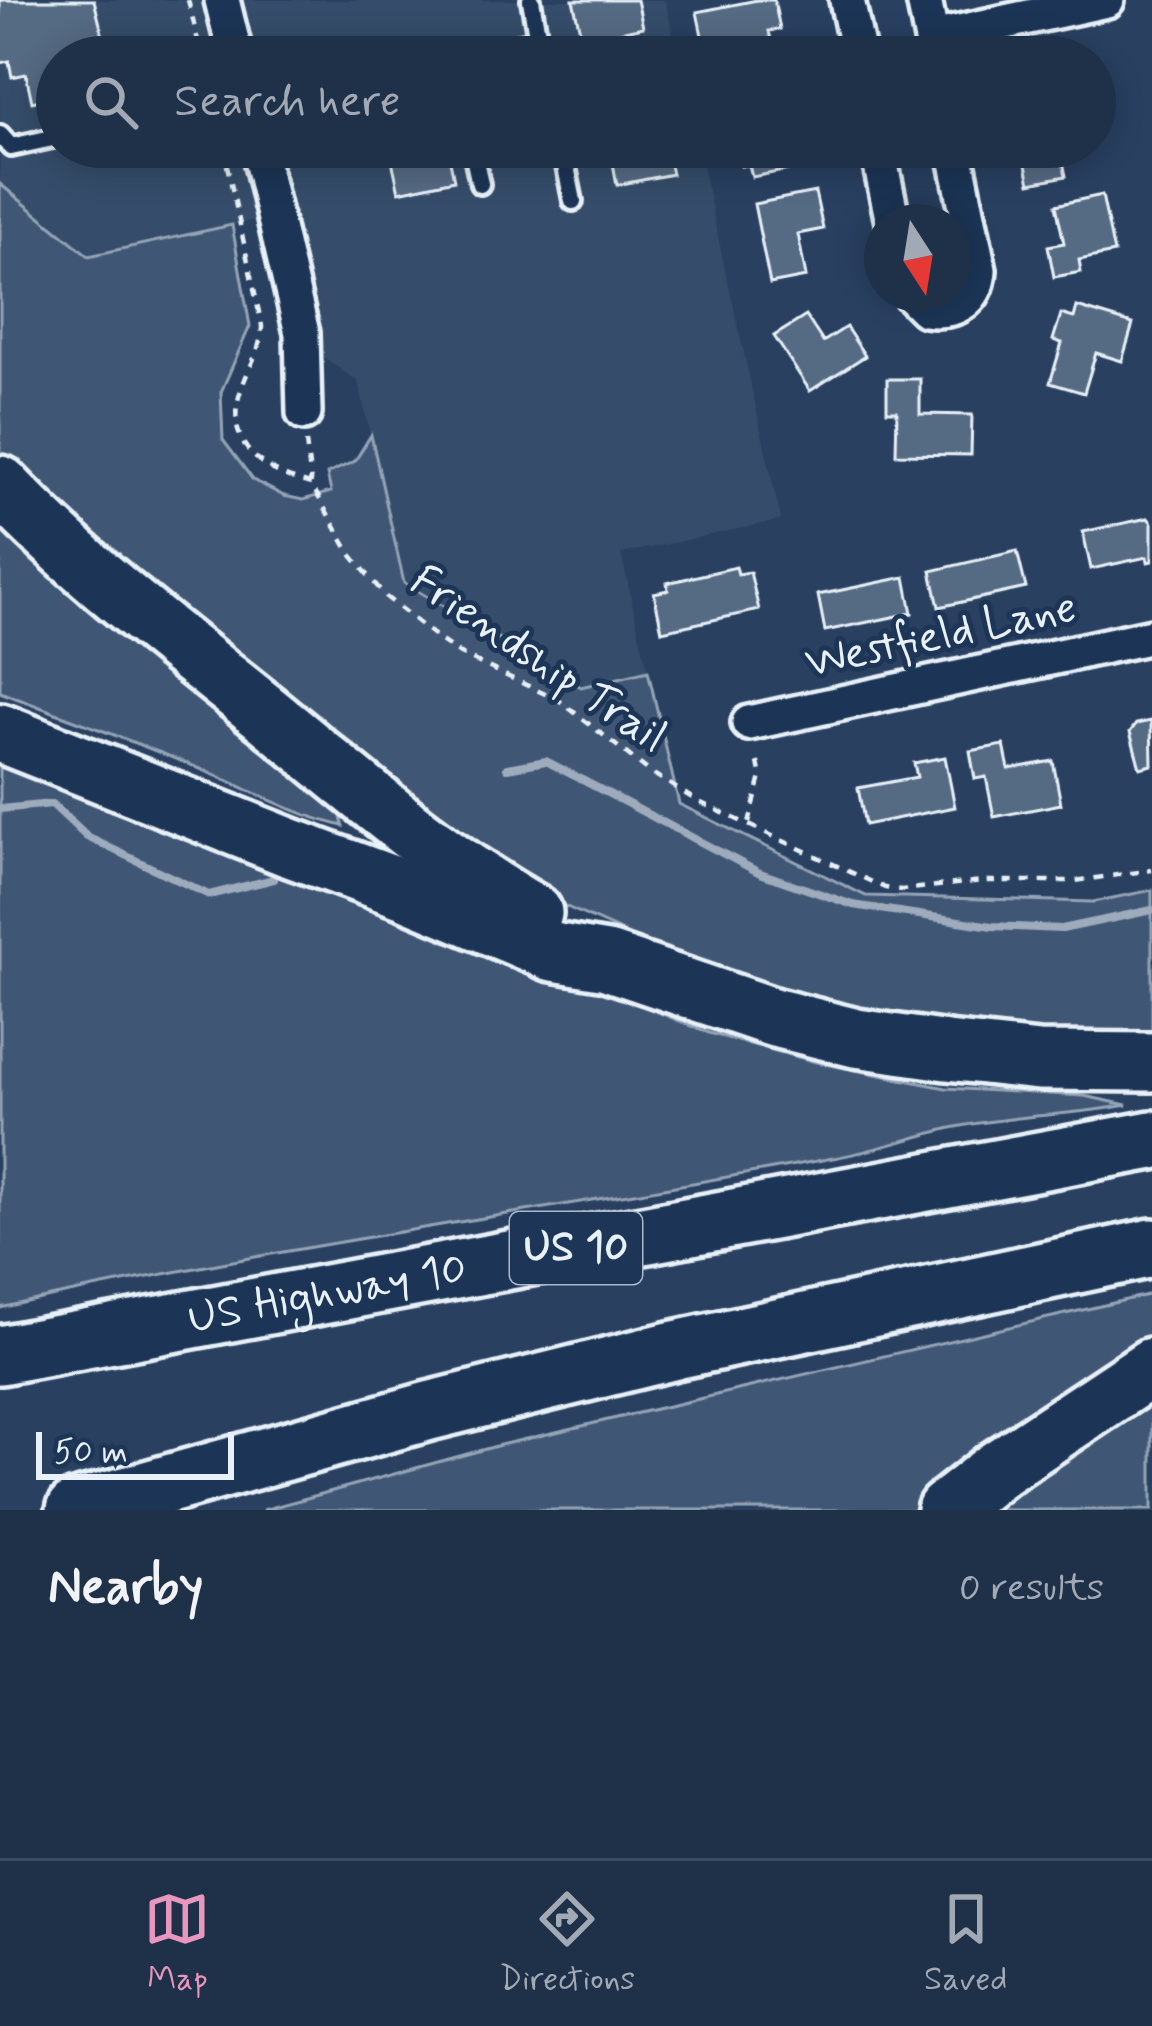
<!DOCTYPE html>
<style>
:root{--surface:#1f3049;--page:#273850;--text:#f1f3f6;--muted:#a1a9b4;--line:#3c4b61;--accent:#e797bd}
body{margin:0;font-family:Mynerve,sans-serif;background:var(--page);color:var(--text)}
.compass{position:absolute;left:864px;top:204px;width:108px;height:108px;border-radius:50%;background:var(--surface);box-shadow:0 6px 30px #0003;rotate:168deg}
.scale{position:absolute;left:36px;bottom:30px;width:198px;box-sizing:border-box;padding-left:12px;border:6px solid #e8f1f8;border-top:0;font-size:33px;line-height:42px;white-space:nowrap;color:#e8f1f8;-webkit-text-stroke:9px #1d3557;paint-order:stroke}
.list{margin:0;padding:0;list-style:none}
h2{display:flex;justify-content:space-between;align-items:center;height:156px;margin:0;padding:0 48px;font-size:51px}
h2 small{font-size:39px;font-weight:400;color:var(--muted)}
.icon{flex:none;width:66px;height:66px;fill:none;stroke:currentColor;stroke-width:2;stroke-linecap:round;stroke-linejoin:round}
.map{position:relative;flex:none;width:1152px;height:1510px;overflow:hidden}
.search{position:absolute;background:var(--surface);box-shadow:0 6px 30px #0003;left:36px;right:36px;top:36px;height:132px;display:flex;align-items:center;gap:30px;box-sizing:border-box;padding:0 42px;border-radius:66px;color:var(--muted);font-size:45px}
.sheet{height:348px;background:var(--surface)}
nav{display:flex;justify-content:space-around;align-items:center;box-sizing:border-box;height:168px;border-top:3px solid var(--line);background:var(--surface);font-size:33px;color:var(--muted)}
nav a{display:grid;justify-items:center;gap:6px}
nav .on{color:var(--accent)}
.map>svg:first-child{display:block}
.built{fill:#364d6b}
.green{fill:#415774;stroke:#94a4b6;stroke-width:3}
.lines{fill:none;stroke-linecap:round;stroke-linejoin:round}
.stream{stroke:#9dabbd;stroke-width:8}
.building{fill:#556a83;stroke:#e8f1f8;stroke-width:3}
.lane-casing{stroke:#e8f1f8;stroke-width:26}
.street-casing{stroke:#e8f1f8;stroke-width:42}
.highway-casing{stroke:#e8f1f8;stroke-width:66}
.path{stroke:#e8f1f8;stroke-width:4.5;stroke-dasharray:9 9;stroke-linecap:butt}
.lane{stroke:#1d3557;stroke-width:16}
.street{stroke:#1d3557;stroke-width:33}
.highway{stroke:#1d3557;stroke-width:57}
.labels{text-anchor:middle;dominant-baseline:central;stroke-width:10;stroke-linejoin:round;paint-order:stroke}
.shield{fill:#1d3557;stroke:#abb9c8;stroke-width:3}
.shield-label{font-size:42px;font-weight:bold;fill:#e8f1f8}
.street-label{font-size:45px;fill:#e8f1f8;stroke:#1d3557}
</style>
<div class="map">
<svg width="1152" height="1510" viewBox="0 0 1152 1510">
<rect width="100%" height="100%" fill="#294061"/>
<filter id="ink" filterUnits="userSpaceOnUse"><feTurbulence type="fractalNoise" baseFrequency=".00833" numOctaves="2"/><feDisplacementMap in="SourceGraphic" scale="24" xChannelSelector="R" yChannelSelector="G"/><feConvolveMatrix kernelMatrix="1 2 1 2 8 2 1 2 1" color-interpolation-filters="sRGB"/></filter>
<g filter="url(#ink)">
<path class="built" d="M0 0H665L678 57H57V147H698L781 520 621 554 648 671 582 687 404 583 358 381 327 360 318 348 287 213 89 256 0 184Z"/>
<path class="green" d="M0 184 89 256 232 225 250 326 221 392 223 440 253 480 284 496 303 500 331 492 327 474 355 461 371 435 404 583 581 687 648 671 679 804 866 896 1093 902 1152 890V1041L1125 1043 886 1020 773 992 654 946 558 903 465 845 0 456Z
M0 524 339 807 343 826C291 814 248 788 198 768 133 741 66 717 0 692Z
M0 756 553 969 709 1033 820 1063 946 1088 1084 1096 1127 1105C1070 1116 1014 1115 956 1127 915 1136 875 1151 833 1158 555 1210 276 1246 0 1308Z
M1152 1294V1350L1041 1415 915 1510H263L500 1445Z
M1152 1398V1510H989L1071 1446Z"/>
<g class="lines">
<path class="stream" d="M507 768 546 761 760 873 853 905 992 926 1062 929 1152 910
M0 809 52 804 87 837 209 895 274 879"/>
</g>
<path class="building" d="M0 0H94L104 41 83 46 86 57H57L56 96 32 102 26 74 12 77 9 61 0 63Z
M573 0H637L643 27 582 40Z
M757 0H774L780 29 769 31 775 57H739L736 43 705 50 697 12Z
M643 43 646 57H591V53Z
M389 147H447L454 180 399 192Z
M610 147H666L672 174 617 185Z
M737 147H806L810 166 752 177 749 165 741 166Z
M1022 147H1060L1066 176 1030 183Z
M815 192 823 229 798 234 806 277 770 284 754 204Z
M1102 195 1114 253 1079 260 1081 272 1054 277 1048 246 1064 243 1056 205Z
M1077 307 1133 324 1122 361 1096 353 1084 393 1050 383 1062 343 1053 340 1061 314 1074 318Z
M806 316 823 342 846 327 865 356 810 391 774 336Z
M887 379H920V414L972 415 971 455 896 454 897 411H887Z
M1148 518 1152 523V561L1148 562 1147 557 1091 569 1083 532Z
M1017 551 1026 588 939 607 931 571Z
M736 567 738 574 750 572 759 610 662 631 654 593 668 590 667 583Z
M905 577 912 613 825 631 818 595Z
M1151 721 1152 765 1140 768 1130 732 1136 724Z
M1004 745 1009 769 1053 761 1061 804 994 817 986 777 975 779 970 751Z
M945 757 955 807 865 825 858 788 917 777 914 763Z"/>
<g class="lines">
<g class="lane-casing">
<path id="lane" d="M463 57 538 40 531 0
M0 135 11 147 57 137
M472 147 480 184
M562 147 573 201"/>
</g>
<g class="street-casing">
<path id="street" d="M222 0 236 57
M847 0 859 57
M924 0 935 55
M932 38 1107 0
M258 147 302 333 304 413
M877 147 893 222
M910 294 925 309C955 314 977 301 979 270L954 147
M749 723 1152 636"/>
</g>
<g class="highway-casing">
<g id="highway">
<path d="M0 485C82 571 177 642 270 717 355 786 437 859 533 913"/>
<path d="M0 733 288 847 408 891 553 952 607 961 772 1017 856 1038 947 1051 1039 1061 1152 1062"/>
<path id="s1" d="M0 1355 1152 1140"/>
<path d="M76 1510 429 1411 675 1350 1152 1248"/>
<path d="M946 1510 998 1469 1152 1367"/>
</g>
</g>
<path class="path" d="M188 0 202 57
M223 147 262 326C261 351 248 368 241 390 222 446 264 472 311 484L350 553 386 597 440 640 460 654 560 701 650 772 697 801 885 888 901 890 983 881H1075L1152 870
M306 442 311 484
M749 823 761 777 756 753"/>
<use href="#lane" class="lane"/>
<use href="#street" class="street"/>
<use href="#highway" class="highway"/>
</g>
</g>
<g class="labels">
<rect class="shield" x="510" y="1212" width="132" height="72" rx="9"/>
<g class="shield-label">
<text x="576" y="1248">US 10</text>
</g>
<g class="street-label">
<text transform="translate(941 636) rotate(-12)">Westfield Lane</text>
<text transform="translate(538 660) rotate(34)">Friendship Trail</text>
<text stroke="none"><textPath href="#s1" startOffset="333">US Highway 10</textPath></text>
</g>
</g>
</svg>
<svg class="compass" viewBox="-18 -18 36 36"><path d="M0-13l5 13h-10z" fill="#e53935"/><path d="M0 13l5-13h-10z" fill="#a1a9b4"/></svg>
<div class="scale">50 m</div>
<div class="search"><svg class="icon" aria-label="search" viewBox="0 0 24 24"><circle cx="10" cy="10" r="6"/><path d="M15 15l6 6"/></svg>Search here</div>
</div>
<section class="sheet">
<h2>Nearby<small>0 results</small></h2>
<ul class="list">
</ul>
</section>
<nav>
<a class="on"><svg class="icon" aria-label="map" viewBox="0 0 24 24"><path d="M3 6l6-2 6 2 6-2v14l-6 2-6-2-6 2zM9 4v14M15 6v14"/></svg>Map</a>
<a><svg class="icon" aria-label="directions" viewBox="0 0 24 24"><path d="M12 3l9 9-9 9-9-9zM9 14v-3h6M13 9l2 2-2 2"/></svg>Directions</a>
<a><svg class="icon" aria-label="saved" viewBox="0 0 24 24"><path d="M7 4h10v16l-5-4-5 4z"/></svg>Saved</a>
</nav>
